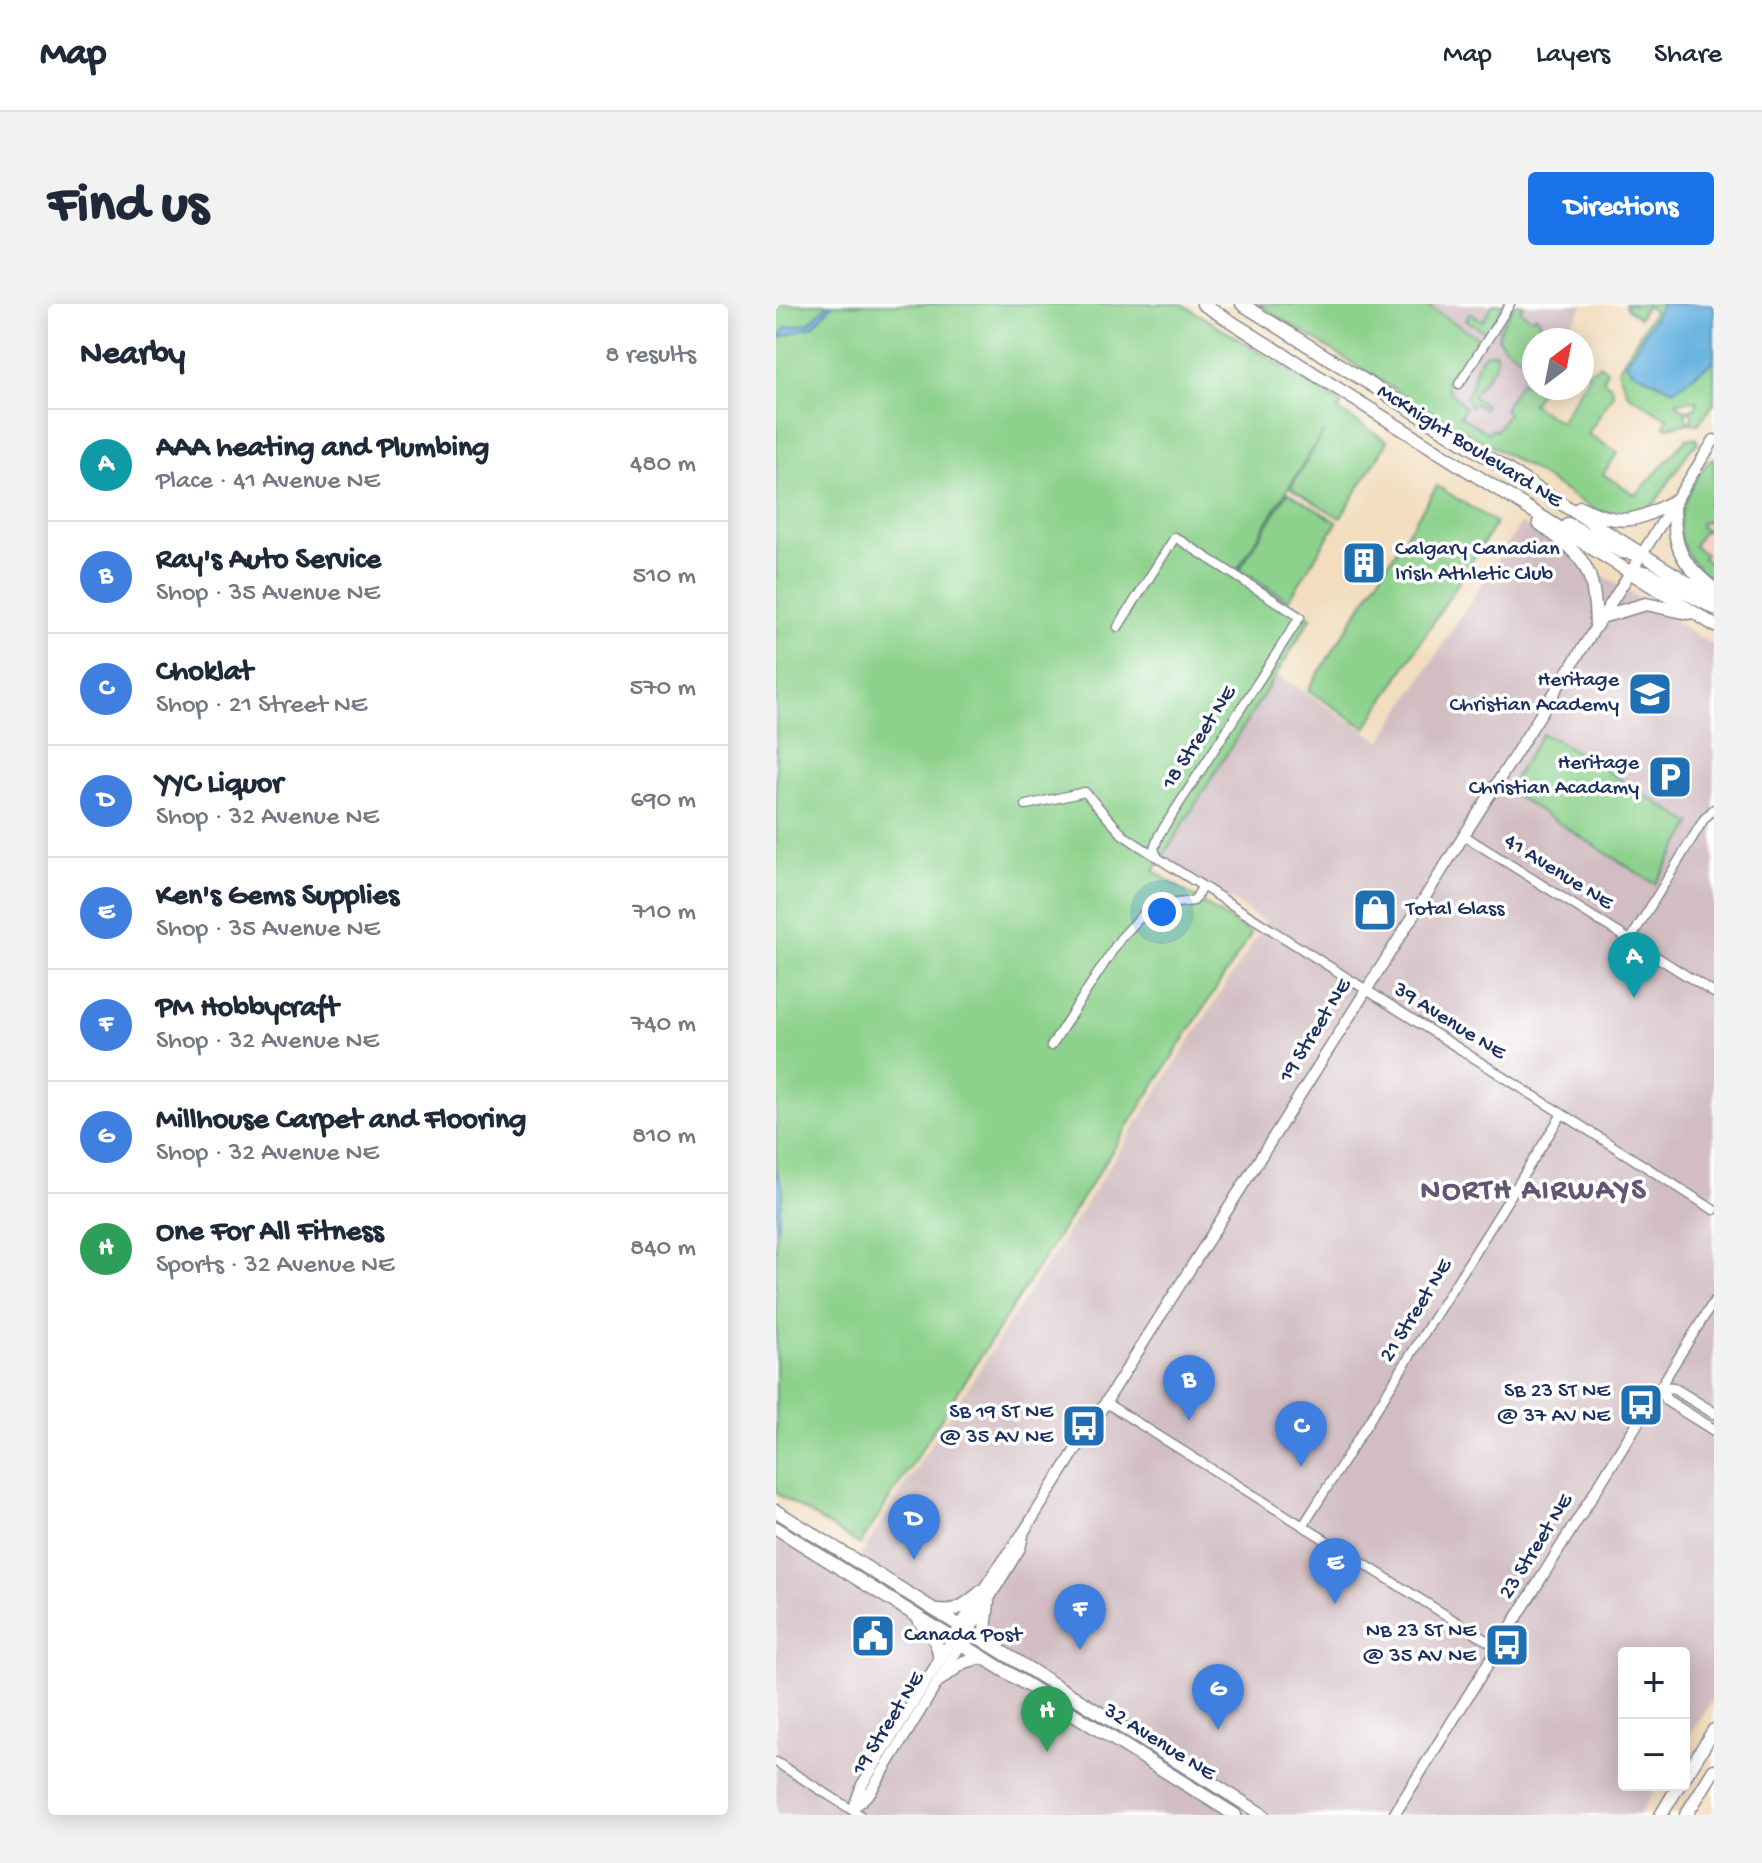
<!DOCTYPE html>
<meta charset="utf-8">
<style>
:root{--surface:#fff;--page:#f2f2f3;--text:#1f2937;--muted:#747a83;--line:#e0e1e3;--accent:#1a73e8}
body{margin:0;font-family:"Gochi Hand",sans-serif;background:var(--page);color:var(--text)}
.controls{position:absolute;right:24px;bottom:24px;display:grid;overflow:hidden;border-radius:8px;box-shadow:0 4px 20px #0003}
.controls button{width:72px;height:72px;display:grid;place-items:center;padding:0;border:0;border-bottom:2px solid var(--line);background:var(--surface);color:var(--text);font:40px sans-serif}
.compass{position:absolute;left:746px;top:24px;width:72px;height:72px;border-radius:50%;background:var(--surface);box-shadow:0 4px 20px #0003;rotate:32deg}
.you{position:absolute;left:386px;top:608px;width:28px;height:28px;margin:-20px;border:6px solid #fff;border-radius:50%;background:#1a73e8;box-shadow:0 0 0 12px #1a73e833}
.badge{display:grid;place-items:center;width:52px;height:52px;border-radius:50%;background:var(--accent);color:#fff;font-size:26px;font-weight:700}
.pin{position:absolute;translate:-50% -66px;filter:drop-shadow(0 2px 4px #0008)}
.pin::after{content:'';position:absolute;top:42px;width:28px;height:24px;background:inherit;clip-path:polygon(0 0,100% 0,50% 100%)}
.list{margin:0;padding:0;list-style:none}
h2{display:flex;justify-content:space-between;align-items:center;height:104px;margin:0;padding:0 32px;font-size:34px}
h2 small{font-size:26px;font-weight:400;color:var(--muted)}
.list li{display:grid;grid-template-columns:52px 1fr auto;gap:24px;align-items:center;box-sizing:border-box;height:112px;padding:0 32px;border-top:2px solid var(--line)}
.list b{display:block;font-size:30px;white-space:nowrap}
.list p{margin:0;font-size:26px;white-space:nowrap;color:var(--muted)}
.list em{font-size:26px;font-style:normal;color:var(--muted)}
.map{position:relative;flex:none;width:938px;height:1511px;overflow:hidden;border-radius:8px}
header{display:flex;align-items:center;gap:48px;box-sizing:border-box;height:112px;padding:0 40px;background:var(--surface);border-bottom:2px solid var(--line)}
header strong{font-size:38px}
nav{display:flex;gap:44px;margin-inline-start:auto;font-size:28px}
.intro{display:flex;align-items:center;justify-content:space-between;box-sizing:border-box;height:192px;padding:0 48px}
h1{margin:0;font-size:56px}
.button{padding:20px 36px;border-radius:8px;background:var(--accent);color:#fff;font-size:28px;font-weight:700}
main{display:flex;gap:48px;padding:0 48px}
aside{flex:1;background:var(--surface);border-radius:8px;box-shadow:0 4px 20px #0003}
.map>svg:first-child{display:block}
.built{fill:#f7d0cb}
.industrial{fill:#d2bec2}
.green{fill:#8dd28c;stroke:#548075;stroke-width:2}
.water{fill:#68b3e0;stroke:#42719f;stroke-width:2}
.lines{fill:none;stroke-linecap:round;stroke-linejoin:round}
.minor-casing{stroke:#86868e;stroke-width:11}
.tertiary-casing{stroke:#86868e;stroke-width:13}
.secondary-casing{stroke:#86868e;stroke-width:15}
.primary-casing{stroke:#86868e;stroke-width:15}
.minor{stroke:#fff;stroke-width:8}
.tertiary{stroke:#fff;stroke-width:10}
.secondary{stroke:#fff;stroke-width:12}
.primary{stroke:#fff;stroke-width:12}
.labels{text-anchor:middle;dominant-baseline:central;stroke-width:7;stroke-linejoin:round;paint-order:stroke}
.street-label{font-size:22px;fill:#1b2f5e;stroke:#fff}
.poi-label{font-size:22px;fill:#1b2f5e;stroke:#fff;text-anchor:end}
.district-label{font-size:30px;font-weight:bold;letter-spacing:2px;fill:#625772;stroke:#fff}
</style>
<header>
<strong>Map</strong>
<nav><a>Map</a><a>Layers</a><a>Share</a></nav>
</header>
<div class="intro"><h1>Find us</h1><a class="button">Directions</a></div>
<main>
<aside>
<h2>Nearby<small>8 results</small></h2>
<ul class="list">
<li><span class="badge" style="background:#0f9aa8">A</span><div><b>AAA heating and Plumbing</b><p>Place · 41 Avenue NE</p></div><em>480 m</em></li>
<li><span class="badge" style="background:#3f7fe0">B</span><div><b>Ray's Auto Service</b><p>Shop · 35 Avenue NE</p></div><em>510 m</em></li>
<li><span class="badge" style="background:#3f7fe0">C</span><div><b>Choklat</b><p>Shop · 21 Street NE</p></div><em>570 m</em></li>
<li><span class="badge" style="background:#3f7fe0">D</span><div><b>YYC Liquor</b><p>Shop · 32 Avenue NE</p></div><em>690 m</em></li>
<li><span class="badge" style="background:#3f7fe0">E</span><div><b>Ken's Gems Supplies</b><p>Shop · 35 Avenue NE</p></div><em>710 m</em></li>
<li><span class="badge" style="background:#3f7fe0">F</span><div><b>PM Hobbycraft</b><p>Shop · 32 Avenue NE</p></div><em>740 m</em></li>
<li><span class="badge" style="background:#3f7fe0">G</span><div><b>Millhouse Carpet and Flooring</b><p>Shop · 32 Avenue NE</p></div><em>810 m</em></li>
<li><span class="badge" style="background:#2e9e5b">H</span><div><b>One For All Fitness</b><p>Sports · 32 Avenue NE</p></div><em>840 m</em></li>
</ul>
</aside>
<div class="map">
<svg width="938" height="1511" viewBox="0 0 938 1511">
<rect width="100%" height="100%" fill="#fff"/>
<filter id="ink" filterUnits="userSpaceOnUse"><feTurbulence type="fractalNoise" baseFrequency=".0125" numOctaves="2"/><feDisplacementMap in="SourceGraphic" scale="16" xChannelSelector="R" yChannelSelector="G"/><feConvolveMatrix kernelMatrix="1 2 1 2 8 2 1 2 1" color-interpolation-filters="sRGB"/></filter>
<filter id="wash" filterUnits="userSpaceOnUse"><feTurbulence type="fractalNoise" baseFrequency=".006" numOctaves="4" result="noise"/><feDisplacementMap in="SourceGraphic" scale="32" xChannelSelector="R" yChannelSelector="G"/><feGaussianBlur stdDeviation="1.8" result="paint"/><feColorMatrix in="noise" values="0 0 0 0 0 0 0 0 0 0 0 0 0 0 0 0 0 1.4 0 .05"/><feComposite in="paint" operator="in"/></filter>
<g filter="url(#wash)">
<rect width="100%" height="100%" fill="#f2debf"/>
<path class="built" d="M938 182V267L920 254 908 231Z"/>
<path class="industrial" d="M648 0H808L785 36H758V78L719 140 681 116 688 104 671 85V77L677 68 692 58Z
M745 219 938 342V1393L908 1440V1349H848V1481H882L863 1511H0V1229L71 1272 490 618 386 553 500 370 605 437Z"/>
<path class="green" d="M0 0H406L566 100 562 106 612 137 564 214 515 184 548 127 461 266 535 314 378 567 475 630 84 1241 0 1189Z
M482 0H648L706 36 692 58 673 72 670 81C673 91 683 94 689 104L684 112 712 129 715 125 720 127 732 109 728 105 745 77 750 80 753 75 747 71 749 65 758 71V84H766L756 100 784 118 813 71 811 69 824 61 831 66 827 76 836 83 837 90 812 130 842 148 827 170 860 191 910 135 920 134 922 139 913 147 879 199 867 207 852 212 819 206 750 162 642 100Z
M717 0H728L711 29 690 16 694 9 707 17Z
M739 0 747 1 744 7 757 15 760 11 765 18 747 47 758 55 755 59 729 43 722 34 724 24Z
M849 0H887L851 59 924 65 938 57V100L922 120 914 119 917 111 913 106 920 103 921 96 900 98 904 104 912 106 909 112 913 119 891 123 888 121 892 115 852 90 842 66 878 7 870 2 863 14 850 4Z
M720 48V60L696 92 709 101 707 105 698 99 694 103 690 91C701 80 694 65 709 50Z
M938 154V191L932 201 935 203 933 208 936 211 931 218 925 219 924 223 932 226 926 229 918 242 929 250 927 254 938 262V277C899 249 894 220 918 179 924 169 928 160 938 154Z
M661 182 720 219 590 424 532 386Z
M512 188 561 218 513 296 464 265Z
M766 430 781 436 916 520 879 580 731 486Z"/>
<path class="water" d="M52 0H57L37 22 3 34 9 24 33 19Z
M887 0H938V57L898 86 855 66 850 59Z
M0 865 7 885 0 931Z"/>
</g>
<g filter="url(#ink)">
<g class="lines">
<g class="minor-casing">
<path id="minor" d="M683 80 734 0
M342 323 399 233 524 313 383 531 378 545 382 554 938 906
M250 501 309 488 347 531 382 554
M687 531 938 689
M854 636 928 515 938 505
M275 742 344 635 375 602 418 597 426 583
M884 1083 938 997
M330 1099 721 1343
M527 1222 786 810
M0 1458 84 1511"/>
</g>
<g class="tertiary-casing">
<path id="tertiary" d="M884 1083 890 1096 938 1126
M884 1083 897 1084 938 1109
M82 1500 95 1487 244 1244 247 1232
M77 1506 86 1481 206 1287 249 1226 938 136
M618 1511 884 1083"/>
</g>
<g class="secondary-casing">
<path id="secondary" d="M0 1207 487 1511
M0 1224 459 1511
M212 1299 209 1326 223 1343
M162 1306C182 1309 191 1299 206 1287
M144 1318C154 1331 164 1338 163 1355
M165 1375 188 1358 207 1353"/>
</g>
<g class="primary-casing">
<path id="primary" d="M427 0 938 321
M466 0 938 295
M804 203C846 223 859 218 898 197 898 242 901 256 938 285
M763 219C809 254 818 261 820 321
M792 220 846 248 862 250
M857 266 872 269 938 304
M825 313 870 300 912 309
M908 1474 938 1426
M885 1511 903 1481
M910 1511 938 1466"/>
</g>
<use href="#minor" class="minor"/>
<use href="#tertiary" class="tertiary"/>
<use href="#secondary" class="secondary"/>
<use href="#primary" class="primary"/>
</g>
</g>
<defs>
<g id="building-square" transform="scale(2.3)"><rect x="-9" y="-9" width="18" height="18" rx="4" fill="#1f6fb2" stroke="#fff"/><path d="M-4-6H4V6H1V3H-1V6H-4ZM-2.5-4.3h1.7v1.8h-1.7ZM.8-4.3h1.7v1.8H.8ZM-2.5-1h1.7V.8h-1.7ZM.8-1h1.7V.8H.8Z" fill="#fff"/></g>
<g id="school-square" transform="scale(2.3)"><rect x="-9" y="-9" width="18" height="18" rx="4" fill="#1f6fb2" stroke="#fff"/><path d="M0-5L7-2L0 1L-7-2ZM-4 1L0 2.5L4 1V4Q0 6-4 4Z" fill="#fff"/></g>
<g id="parking-square" transform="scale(2.3)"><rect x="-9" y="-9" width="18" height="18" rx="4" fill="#1f6fb2" stroke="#fff"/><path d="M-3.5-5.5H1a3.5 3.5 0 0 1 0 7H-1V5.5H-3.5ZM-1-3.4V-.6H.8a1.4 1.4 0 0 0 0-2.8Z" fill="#fff"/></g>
<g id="shop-square" transform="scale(2.3)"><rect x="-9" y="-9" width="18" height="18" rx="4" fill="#1f6fb2" stroke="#fff"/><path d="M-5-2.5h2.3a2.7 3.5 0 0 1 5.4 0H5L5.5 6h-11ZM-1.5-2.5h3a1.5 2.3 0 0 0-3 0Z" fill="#fff"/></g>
<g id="bus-square" transform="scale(2.3)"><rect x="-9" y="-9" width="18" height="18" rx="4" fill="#1f6fb2" stroke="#fff"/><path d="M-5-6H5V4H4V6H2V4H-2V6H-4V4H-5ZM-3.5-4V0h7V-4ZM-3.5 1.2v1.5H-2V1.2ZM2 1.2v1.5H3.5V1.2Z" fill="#fff"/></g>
<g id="civic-square" transform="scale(2.3)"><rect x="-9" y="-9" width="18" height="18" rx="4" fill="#1f6fb2" stroke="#fff"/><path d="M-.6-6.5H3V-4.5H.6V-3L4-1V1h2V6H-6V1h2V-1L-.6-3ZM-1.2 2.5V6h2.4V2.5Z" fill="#fff"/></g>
</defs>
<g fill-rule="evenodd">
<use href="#building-square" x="588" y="259"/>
<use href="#school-square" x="874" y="390"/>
<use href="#parking-square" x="894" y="473"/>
<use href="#shop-square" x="599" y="606"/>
<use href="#bus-square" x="865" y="1101"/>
<use href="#bus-square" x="308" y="1122"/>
<use href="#civic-square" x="97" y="1332"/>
<use href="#bus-square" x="731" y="1341"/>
</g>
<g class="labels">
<g class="street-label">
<text transform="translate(693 143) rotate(32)">McKnight Boulevard NE</text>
<text transform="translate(424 434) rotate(-57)">18 Street NE</text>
<text transform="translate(782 569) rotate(32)">41 Avenue NE</text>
<text transform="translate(673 718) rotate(32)">39 Avenue NE</text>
<text transform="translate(540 727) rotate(-58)">19 Street NE</text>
<text transform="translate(641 1007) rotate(-58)">21 Street NE</text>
<text transform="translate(761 1243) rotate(-58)">23 Street NE</text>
<text transform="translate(113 1420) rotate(-58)">19 Street NE</text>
<text transform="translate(383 1439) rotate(32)">32 Avenue NE</text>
</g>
<g class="poi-label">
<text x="619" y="246" text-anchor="start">Calgary Canadian<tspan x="619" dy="25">Irish Athletic Club</tspan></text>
<text x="843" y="377">Heritage<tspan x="843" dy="25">Christian Academy</tspan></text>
<text x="863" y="460">Heritage<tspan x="863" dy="25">Christian Acadamy</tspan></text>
<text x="630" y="606" text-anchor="start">Total Glass</text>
<text x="834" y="1088">SB 23 ST NE<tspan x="834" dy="25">@ 37 AV NE</tspan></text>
<text x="277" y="1109">SB 19 ST NE<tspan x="277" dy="25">@ 35 AV NE</tspan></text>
<text x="700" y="1328">NB 23 ST NE<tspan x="700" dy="25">@ 35 AV NE</tspan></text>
<text x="128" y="1332" text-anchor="start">Canada Post</text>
</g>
<g class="district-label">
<text x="758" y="888">NORTH AIRWAYS</text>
</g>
</g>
</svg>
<div class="controls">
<button>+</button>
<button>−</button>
</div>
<svg class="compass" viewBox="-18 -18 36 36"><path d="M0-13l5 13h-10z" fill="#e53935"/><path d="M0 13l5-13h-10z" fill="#747a83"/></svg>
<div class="you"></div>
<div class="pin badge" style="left:858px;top:694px;background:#0f9aa8">A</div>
<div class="pin badge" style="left:413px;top:1117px;background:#3f7fe0">B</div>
<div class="pin badge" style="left:525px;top:1163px;background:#3f7fe0">C</div>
<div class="pin badge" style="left:138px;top:1256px;background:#3f7fe0">D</div>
<div class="pin badge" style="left:559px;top:1300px;background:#3f7fe0">E</div>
<div class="pin badge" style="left:304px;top:1346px;background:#3f7fe0">F</div>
<div class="pin badge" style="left:442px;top:1426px;background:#3f7fe0">G</div>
<div class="pin badge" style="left:271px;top:1448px;background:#2e9e5b">H</div>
</div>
</main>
